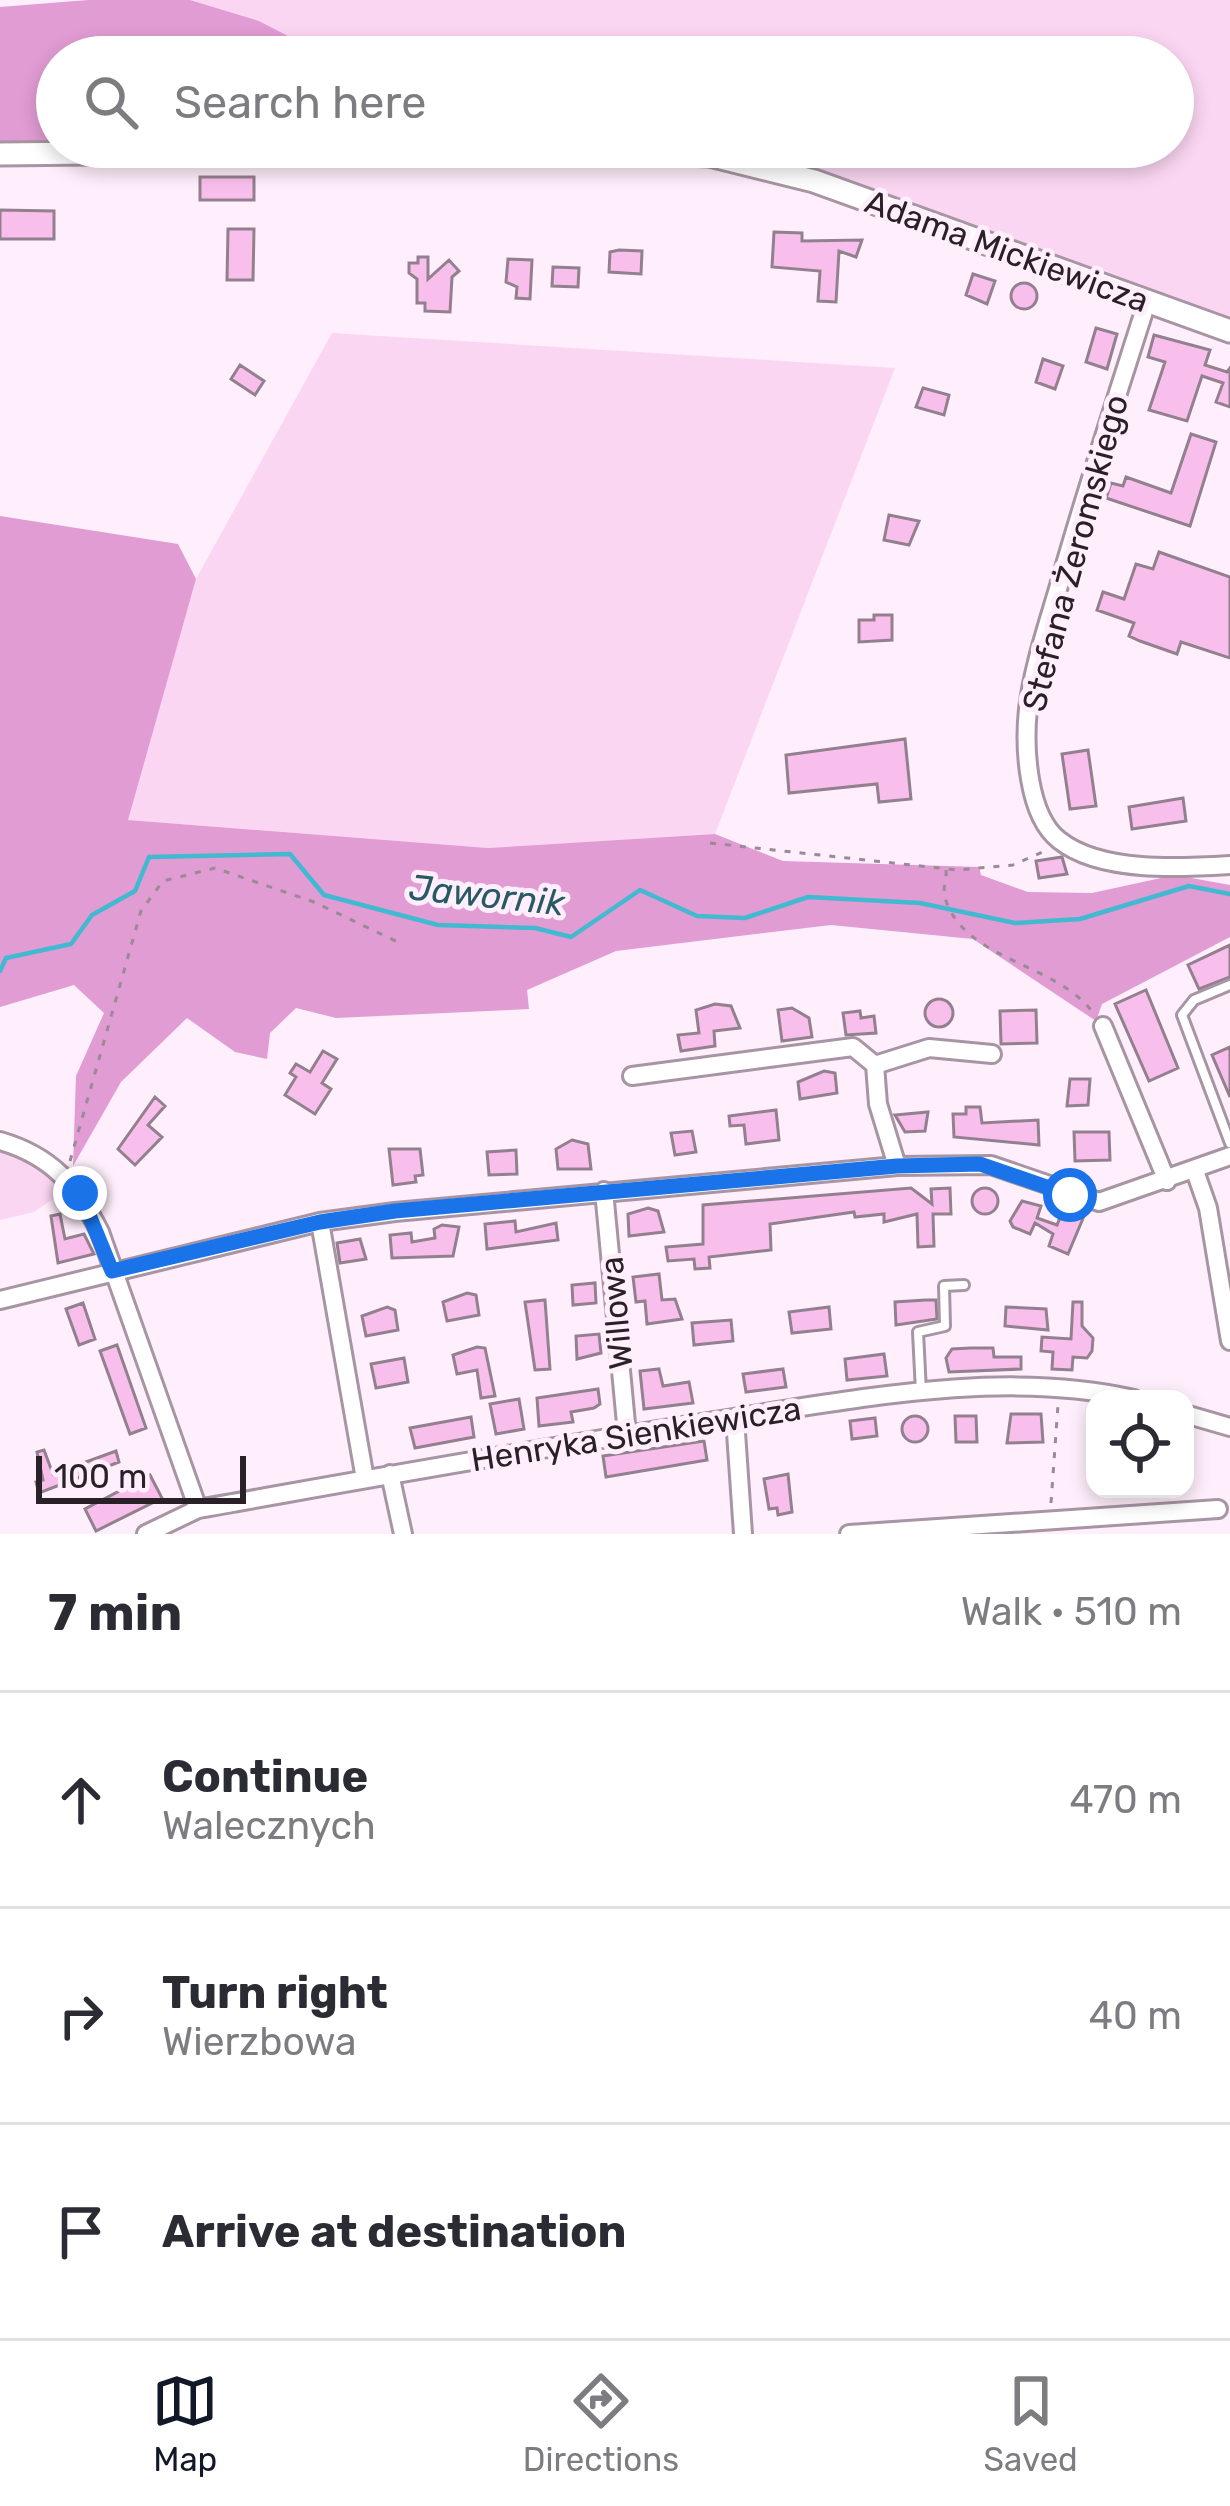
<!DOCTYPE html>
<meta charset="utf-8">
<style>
:root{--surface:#fff;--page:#f2f2f3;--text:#2b2b33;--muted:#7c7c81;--line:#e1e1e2;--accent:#111827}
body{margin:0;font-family:Rubik,sans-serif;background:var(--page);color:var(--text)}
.controls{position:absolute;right:36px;bottom:36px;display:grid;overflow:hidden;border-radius:24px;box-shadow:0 6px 18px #0003}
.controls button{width:108px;height:108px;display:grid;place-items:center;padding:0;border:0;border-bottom:3px solid var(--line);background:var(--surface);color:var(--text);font:60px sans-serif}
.scale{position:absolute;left:36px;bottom:30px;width:210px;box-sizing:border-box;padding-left:12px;border:6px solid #292127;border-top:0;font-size:33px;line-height:42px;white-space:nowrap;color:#292127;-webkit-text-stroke:9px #ffeefb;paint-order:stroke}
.stop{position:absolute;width:36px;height:36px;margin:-27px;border:9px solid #1a73e8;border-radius:50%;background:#fff}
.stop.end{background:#1a73e8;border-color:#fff;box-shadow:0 3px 12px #0008}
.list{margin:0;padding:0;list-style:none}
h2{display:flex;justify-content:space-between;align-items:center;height:156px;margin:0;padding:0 48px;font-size:51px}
h2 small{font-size:39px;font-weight:400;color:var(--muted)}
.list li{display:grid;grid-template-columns:78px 1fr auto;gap:36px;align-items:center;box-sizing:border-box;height:216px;padding:0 48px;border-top:3px solid var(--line)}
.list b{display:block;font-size:45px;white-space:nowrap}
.list p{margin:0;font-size:39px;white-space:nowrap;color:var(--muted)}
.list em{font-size:39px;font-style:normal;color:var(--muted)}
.icon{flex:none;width:66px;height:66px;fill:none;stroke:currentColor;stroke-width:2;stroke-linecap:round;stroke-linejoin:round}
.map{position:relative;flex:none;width:1230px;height:1534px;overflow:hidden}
.search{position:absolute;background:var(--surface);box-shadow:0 6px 18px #0003;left:36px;right:36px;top:36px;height:132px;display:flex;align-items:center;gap:30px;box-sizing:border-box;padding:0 42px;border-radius:66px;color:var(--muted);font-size:45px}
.sheet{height:804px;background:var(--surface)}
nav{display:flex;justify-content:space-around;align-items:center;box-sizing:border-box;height:168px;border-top:3px solid var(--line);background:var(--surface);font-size:33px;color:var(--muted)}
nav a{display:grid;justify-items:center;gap:6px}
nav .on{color:var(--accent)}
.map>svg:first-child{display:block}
.green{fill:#fbd6f2}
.forest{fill:#e19cd3}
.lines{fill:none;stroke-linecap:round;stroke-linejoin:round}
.stream{stroke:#41b9d0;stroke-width:4.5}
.building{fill:#f8bfec;stroke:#93808e;stroke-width:3}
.service-casing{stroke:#a895a4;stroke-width:14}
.minor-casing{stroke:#a895a4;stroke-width:22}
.tertiary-casing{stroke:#a895a4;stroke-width:27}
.path{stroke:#988b95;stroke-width:3;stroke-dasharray:6 9;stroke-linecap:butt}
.service{stroke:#fff;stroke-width:8}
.minor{stroke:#fff;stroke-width:16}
.tertiary{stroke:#fff;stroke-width:21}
.route{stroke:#1a73e8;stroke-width:15}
.labels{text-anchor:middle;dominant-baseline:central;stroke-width:10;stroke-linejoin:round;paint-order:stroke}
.street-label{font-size:33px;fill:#292127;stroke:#ffeefb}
.water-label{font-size:36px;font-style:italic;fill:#285a64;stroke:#ffeefb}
</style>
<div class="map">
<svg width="1230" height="1534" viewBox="0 0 1230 1534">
<rect width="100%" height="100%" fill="#ffeefb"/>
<path class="green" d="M190 0H1230V320L786 165 706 147H1173V57H329L259 21Z
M332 333 895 368 715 834 488 848 127 820 196 579Z
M0 1150 22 1155 68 1189 34 1212 0 1220Z"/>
<path class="forest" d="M88 0H190L259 21 329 57H57V142H0V7Z
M0 516 178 544 196 579 128 820 488 848 715 834 783 861 979 867 981 875 1028 892 1092 893 1175 875 1230 885V937L1102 1004 1096 1021 973 939 831 925 616 951 527 990 529 1009 336 1018 296 1008 270 1033 267 1059 235 1052 187 1018 121 1082 73 1166 76 1076 104 1013 74 985 0 1007Z"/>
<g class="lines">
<path class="stream" d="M0 971 6 958 71 944 92 915 135 891 149 857 290 854 324 895 438 925 535 928 571 937 640 890 697 916 745 918 808 897 920 903 1015 923 1080 919 1189 886 1230 894"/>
</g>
<path class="building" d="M200 177H254V200H200Z
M0 210 54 211V239H0Z
M228 229H254L253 280H227Z
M774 232 802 233V241L862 240 856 257 839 251 836 302 818 301 820 271 772 267Z
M619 250 642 251 641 274 609 272 610 252Z
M418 257H428V279L449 260 459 271 452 277 450 312 425 311V303H417V279L409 273V263H418Z
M508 259 532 260 530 299 516 298 517 287 506 282Z
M553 267 579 268 578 287 552 286Z
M973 274 995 281 987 304 966 295Z
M1011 296a13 13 0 1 1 26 0a13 13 0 1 1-26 0Z
M1096 328 1117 334 1107 369 1086 362Z
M1154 335 1210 350 1205 365 1227 372 1230 368V407L1216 402 1223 383 1202 376 1187 421 1149 410 1165 362 1148 357Z
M1043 359 1063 366 1055 389 1036 382Z
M240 365 264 381 255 395 231 379Z
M923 388 949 395 944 415 916 407Z
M1191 434 1216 442 1190 526 1106 498 1111 483 1123 486 1126 477 1171 493Z
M889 515 919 521 909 545 884 540Z
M1159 552 1230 577V658L1181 642 1177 654 1140 641 1129 636 1134 623 1097 610 1103 592 1124 599 1136 564 1153 569Z
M874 615H892V640L859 642V620H874Z
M905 739 911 799 879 802 877 784 789 793 786 755Z
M1088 750 1096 806 1070 809 1062 754Z
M1183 798 1186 821 1132 829 1129 807Z
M1062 857 1067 874 1039 878 1036 861Z
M1230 945V977L1199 989 1188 965Z
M1146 990 1178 1068 1149 1081 1115 1004Z
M925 1013a14 14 0 1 1 28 0a14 14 0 1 1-28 0Z
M715 1004 731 1006 740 1028 714 1031 715 1046 681 1051 678 1035 699 1033 696 1010Z
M792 1008 809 1018 812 1037 782 1041 778 1010Z
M1036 1010 1037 1043 1001 1044 1000 1011Z
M860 1011 861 1018 874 1016 876 1033 846 1035 843 1013Z
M1230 1047V1097L1212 1055Z
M323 1051 337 1059 322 1083 331 1089 315 1114 285 1095 296 1077 290 1073 296 1064 310 1072Z
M824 1071 835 1073 837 1093 800 1099 798 1082Z
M1070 1079H1090L1088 1105 1067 1106Z
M155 1097 165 1106 148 1125 162 1137 135 1165 118 1149Z
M966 1107H980L982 1123 1038 1120 1039 1145 954 1137 953 1114H966Z
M776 1110 779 1140 746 1144 744 1125 730 1126 729 1116Z
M928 1112 925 1131 905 1132 895 1115Z
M692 1131 696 1152 675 1155 671 1133Z
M1074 1132H1109L1110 1160 1075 1161Z
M572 1140 588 1144 591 1169H558L556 1149Z
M389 1149H420L423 1175 415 1176 416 1182 393 1185Z
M516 1150 517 1174 489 1175 487 1152Z
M911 1188 932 1204 931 1189 950 1188 951 1214H933L934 1246 918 1247 917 1214 884 1222V1214L855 1217 854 1212 770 1224 771 1250 709 1257 710 1268 695 1269 694 1259 668 1261 666 1247 703 1244V1205Z
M972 1201a13 13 0 1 1 26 0a13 13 0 1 1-26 0Z
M1022 1201 1041 1206 1037 1218 1057 1225 1061 1215 1074 1220 1084 1216 1068 1254 1049 1246 1053 1234 1035 1223 1030 1234 1013 1227 1010 1221Z
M648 1208 658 1211 664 1232 629 1236 628 1214Z
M60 1214 65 1239 84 1234 94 1254 58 1263 51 1216Z
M515 1221 516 1232 556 1223 558 1240 487 1249 485 1224Z
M442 1225 459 1227 453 1256 392 1258 390 1235 411 1233 412 1242 435 1238 434 1229Z
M360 1239 366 1259 340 1263 337 1243Z
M659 1274 662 1300 675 1299 682 1319 647 1324 645 1301 636 1302 633 1277Z
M595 1283 596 1303 573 1305 572 1285Z
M467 1293 476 1295 479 1315 447 1321 443 1302Z
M545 1300 550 1369 535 1370 525 1302Z
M926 1300H936L937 1319 896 1325 895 1302Z
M1073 1302H1082V1326L1093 1338 1092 1351 1087 1358 1073 1357 1072 1370 1052 1369 1053 1352 1041 1351 1042 1337 1071 1339Z
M83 1303 95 1339 79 1345 66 1309Z
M387 1307 395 1310 398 1330 366 1336 362 1316Z
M829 1307 831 1329 792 1333 789 1312Z
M1006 1307 1046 1309 1048 1330 1005 1326Z
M731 1320 733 1341 694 1345 692 1323Z
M599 1334 601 1353 577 1359 576 1336Z
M117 1345 146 1428 130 1434 100 1351Z
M477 1347 485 1348 495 1396 481 1398 477 1370 457 1374 453 1355Z
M970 1348H993L994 1357H1021V1369L949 1372 946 1358 952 1349Z
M884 1354 887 1376 847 1380 845 1359Z
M404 1358 408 1382 376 1388 371 1364Z
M659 1369 663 1386 689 1382 693 1403 644 1409 640 1371Z
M783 1369 786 1387 746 1392 743 1374Z
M598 1389 600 1404 594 1408 571 1412 573 1422 539 1426 537 1398Z
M519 1399 524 1429 496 1434 490 1404Z
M1011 1414H1041L1043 1442 1007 1443Z
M955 1416H976L977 1442H956Z
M902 1429a13 13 0 1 1 26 0a13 13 0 1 1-26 0Z
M471 1417 474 1437 415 1448 410 1428Z
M875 1418 877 1436 852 1439 850 1421Z
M704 1441 707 1460 606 1477 603 1456Z
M44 1450 53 1474 116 1451 119 1462 39 1493 36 1482 43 1480 37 1452Z
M788 1474 792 1512 778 1515 777 1508 769 1509 764 1479Z
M150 1475 162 1498 96 1531 85 1509Z"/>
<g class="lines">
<g class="service-casing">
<path id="service" d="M1230 985 1194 1000 1182 1015 1230 1143
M921 1392 918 1332 945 1326 944 1286 964 1285"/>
</g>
<g class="minor-casing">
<path id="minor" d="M1147 302C1118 393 1088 484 1062 575 1050 618 1033 665 1028 709 1024 746 1027 815 1059 840 1100 873 1181 868 1230 865
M1103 1026 1167 1181
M875 1065 929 1048 992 1054
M632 1076 853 1047 875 1065 878 1104 897 1166
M0 1141C52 1156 76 1185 100 1232L198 1509
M1195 1171 1208 1208 1230 1341
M604 1191 627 1434
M320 1222 365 1479
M0 1300 320 1222 395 1212 897 1166 991 1165 1099 1202 1230 1156
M1185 1414 1230 1427
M735 1418 743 1534
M390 1474 403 1534
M146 1534 198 1509C374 1478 550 1446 727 1419 857 1399 1004 1369 1134 1399
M849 1534 1218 1509"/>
</g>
<g class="tertiary-casing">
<path id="tertiary" d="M0 154 537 148 709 155 814 181 1230 331"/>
</g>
<path class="path" d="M710 843 957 870 1013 865 1045 851
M946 870C947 880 942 889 945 898 965 962 1057 962 1094 1014
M70 1161 141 911 163 881 215 868 314 902 402 944
M1051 1503 1058 1405"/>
<use href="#service" class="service"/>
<use href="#minor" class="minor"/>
<use href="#tertiary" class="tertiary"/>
</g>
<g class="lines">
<path class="route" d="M80 1193 112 1271 320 1222 395 1211 897 1166 980 1164 1070 1195"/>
</g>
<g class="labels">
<g class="street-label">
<text transform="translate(1007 251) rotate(20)">Adama Mickiewicza</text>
<text transform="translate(1075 553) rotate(-75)">Stefana Żeromskiego</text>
<text transform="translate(616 1313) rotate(-95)">Willowa</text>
<text transform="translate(636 1434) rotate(-9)">Henryka Sienkiewicza</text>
</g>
<g class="water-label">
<text transform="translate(487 895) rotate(6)">Jawornik</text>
</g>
</g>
</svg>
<div class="controls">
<button><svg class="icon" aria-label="locate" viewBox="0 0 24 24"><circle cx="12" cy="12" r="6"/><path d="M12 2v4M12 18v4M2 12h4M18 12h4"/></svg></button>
</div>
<div class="scale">100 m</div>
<div class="stop" style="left:1070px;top:1195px"></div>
<div class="stop end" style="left:80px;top:1193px"></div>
<div class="search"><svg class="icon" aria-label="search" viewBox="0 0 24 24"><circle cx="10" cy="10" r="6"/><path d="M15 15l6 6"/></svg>Search here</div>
</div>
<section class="sheet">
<h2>7 min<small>Walk · 510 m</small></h2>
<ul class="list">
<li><svg class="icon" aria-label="ahead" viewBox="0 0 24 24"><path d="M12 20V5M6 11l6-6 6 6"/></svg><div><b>Continue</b><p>Walecznych</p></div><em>470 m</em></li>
<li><svg class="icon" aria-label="right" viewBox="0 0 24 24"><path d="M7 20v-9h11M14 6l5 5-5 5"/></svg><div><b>Turn right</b><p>Wierzbowa</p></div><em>40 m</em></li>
<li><svg class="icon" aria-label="arrive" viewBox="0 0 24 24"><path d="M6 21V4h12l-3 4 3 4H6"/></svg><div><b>Arrive at destination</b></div></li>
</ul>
</section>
<nav>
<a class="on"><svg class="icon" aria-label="map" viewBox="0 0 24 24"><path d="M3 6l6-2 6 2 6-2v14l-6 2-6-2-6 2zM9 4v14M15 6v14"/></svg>Map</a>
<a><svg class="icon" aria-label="directions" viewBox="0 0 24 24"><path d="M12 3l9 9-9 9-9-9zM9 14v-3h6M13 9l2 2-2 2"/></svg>Directions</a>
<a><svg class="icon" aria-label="saved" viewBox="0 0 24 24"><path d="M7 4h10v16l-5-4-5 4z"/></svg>Saved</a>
</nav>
